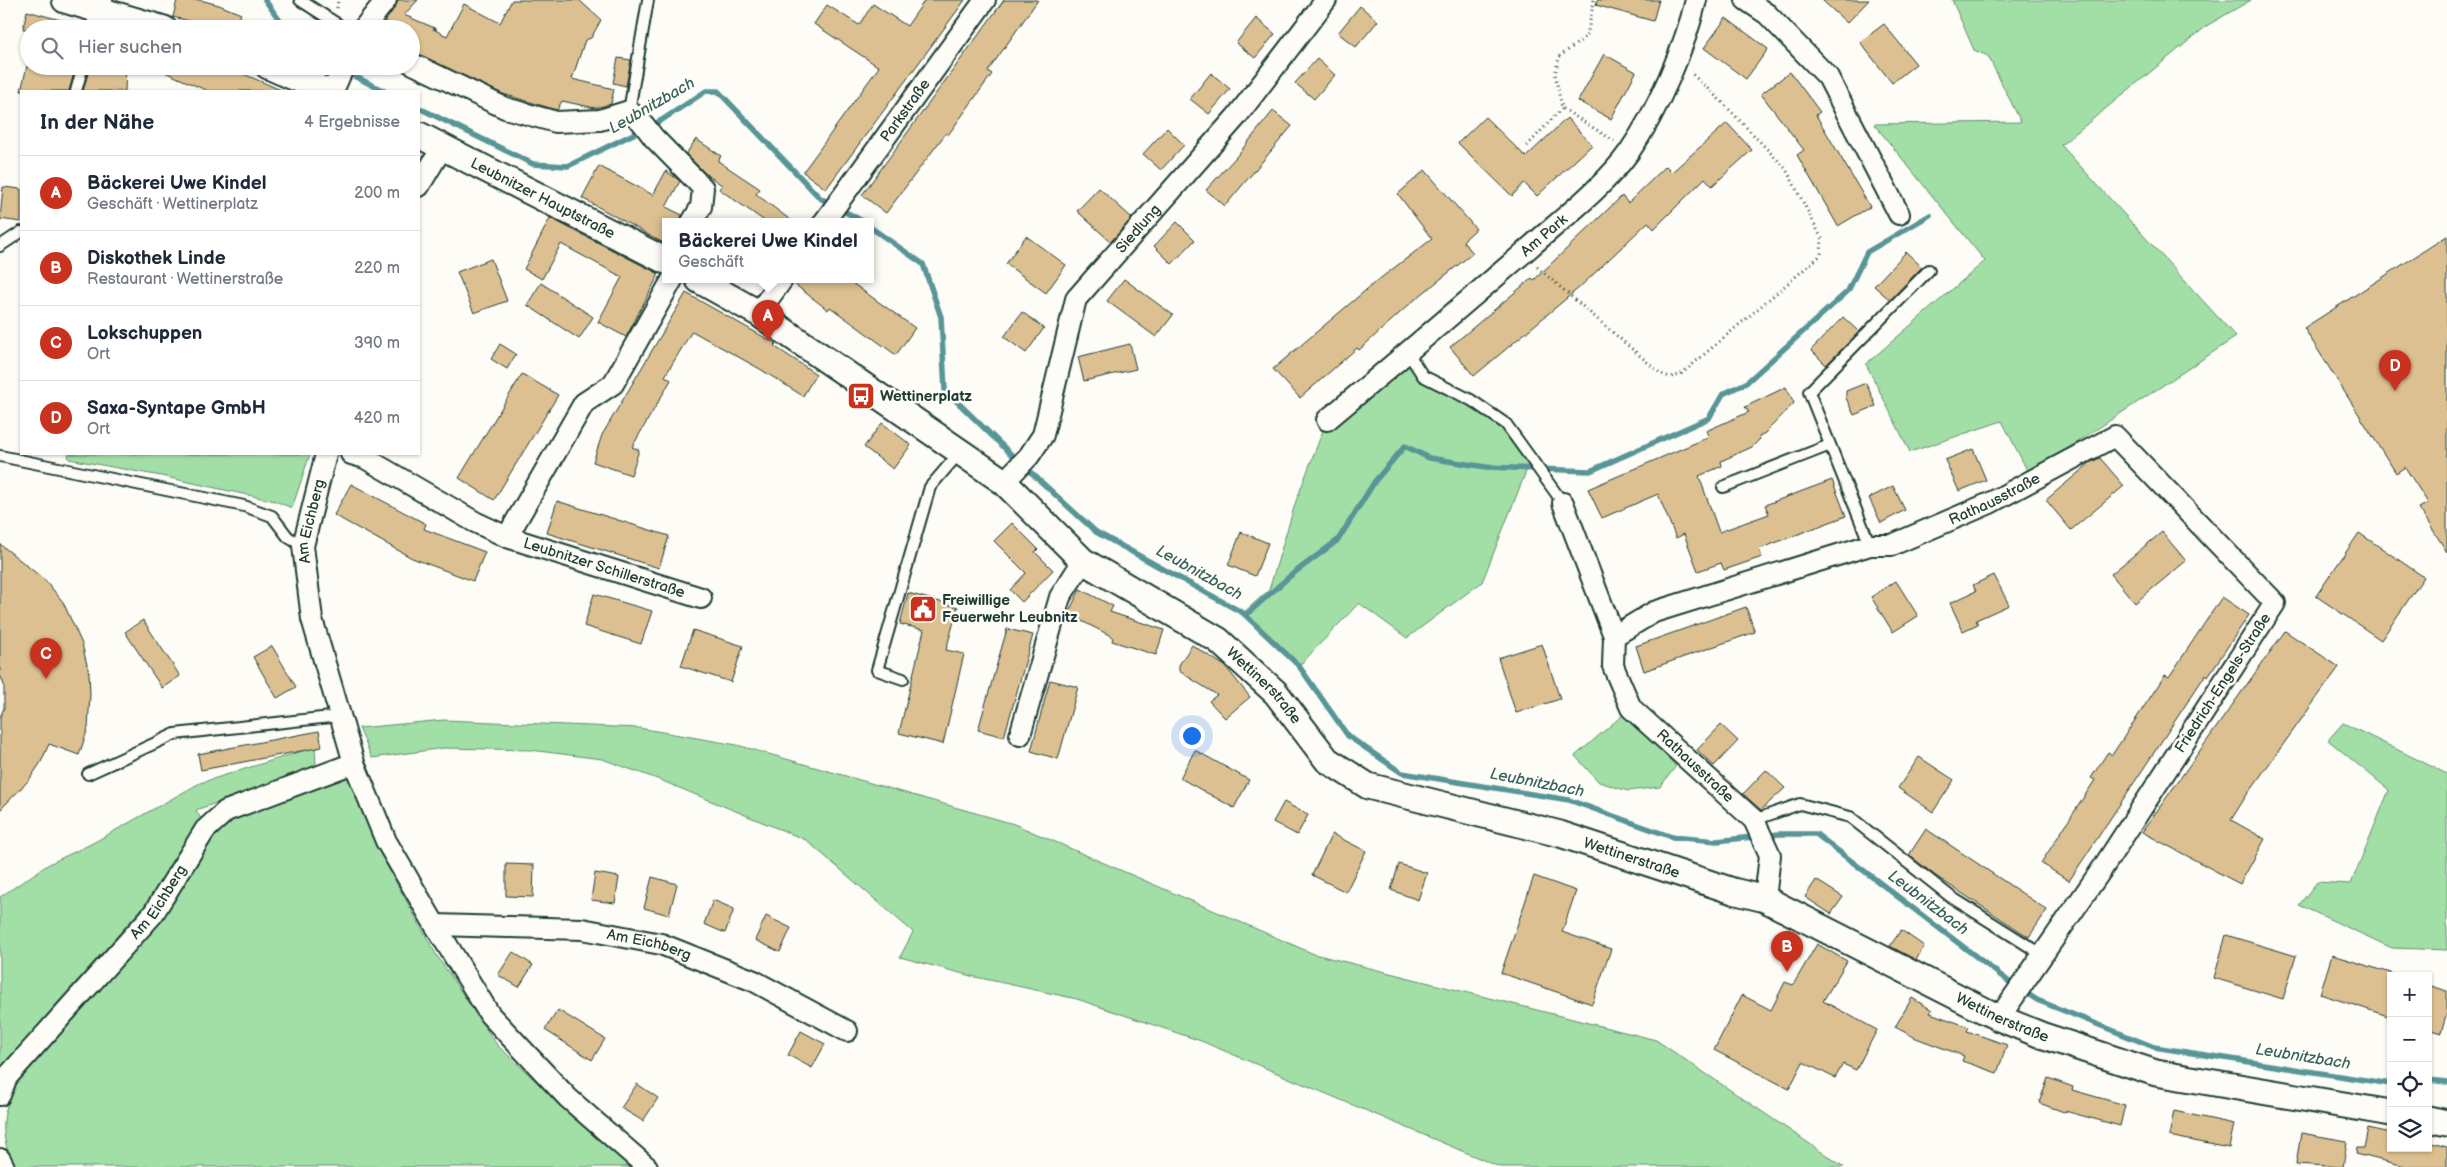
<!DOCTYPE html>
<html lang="de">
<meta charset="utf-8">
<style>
:root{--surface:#fff;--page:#f2f2f3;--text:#1f2937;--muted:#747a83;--line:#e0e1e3;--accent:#c8321e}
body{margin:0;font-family:"Balsamiq Sans",sans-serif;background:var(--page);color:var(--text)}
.controls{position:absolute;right:15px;bottom:15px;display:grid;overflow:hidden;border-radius:0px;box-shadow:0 1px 4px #0004}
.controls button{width:45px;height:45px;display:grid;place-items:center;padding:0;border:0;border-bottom:1px solid var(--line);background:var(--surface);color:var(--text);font:25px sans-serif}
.you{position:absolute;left:1191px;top:735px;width:18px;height:18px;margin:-12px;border:4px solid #fff;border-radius:50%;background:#1a73e8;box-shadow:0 0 0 8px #1a73e833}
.badge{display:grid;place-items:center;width:32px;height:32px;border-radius:50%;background:var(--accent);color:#fff;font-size:16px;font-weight:700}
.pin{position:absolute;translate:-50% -41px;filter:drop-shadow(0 1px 2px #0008)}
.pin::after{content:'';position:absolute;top:26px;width:18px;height:15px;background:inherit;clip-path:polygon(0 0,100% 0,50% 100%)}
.popup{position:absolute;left:662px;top:218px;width:212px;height:65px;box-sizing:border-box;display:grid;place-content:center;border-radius:0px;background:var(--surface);filter:drop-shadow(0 1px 4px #0005);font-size:16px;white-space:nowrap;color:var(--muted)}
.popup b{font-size:19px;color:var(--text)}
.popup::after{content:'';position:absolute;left:50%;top:100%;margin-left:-10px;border:10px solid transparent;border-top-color:var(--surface)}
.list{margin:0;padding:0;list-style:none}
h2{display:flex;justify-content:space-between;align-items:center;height:65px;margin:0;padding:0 20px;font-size:21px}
h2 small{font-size:16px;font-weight:400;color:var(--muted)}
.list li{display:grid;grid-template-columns:32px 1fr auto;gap:15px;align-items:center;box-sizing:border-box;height:75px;padding:0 20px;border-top:1px solid var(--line)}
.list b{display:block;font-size:19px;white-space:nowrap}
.list p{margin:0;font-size:16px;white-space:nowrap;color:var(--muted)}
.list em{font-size:16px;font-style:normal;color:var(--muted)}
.icon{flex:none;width:28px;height:28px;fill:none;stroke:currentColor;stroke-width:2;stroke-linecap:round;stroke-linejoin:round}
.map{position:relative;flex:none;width:2447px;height:1167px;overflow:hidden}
.search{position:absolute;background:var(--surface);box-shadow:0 1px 4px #0004;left:20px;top:20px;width:400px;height:55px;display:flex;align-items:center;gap:12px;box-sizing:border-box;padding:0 18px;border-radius:28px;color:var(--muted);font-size:19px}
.panel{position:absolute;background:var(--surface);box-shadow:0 1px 4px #0004;left:20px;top:90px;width:400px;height:365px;border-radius:0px}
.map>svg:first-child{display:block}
.green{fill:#a2dfa6;stroke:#608e6d}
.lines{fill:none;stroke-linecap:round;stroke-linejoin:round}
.stream{stroke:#599597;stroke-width:5.5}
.building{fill:#ddc091;stroke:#1f3d34}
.service-casing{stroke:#1f3d34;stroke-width:14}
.minor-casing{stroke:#1f3d34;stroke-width:24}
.tertiary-casing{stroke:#1f3d34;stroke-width:29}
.secondary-casing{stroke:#1f3d34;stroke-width:31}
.path{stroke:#1f3d34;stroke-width:3;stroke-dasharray:1 4;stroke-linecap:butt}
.service{stroke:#fdfcf7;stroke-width:10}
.minor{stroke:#fdfcf7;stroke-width:20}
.tertiary{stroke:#fdfcf7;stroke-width:25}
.secondary{stroke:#fdfcf7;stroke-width:28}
.labels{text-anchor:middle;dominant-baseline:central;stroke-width:5;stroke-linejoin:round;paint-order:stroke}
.street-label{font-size:15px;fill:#1f3d34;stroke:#fdfcf7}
.poi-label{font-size:15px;font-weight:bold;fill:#1f3d34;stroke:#fdfcf7;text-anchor:start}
.water-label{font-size:16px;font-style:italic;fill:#37625d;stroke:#fdfcf7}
</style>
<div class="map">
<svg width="2447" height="1167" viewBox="0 0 2447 1167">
<rect width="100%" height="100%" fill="#fdfcf7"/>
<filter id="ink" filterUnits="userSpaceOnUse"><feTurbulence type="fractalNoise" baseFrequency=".02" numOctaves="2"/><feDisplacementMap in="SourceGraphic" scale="10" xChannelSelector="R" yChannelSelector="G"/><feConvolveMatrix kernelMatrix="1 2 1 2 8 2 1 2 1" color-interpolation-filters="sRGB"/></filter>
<g filter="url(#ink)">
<path class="green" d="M1952 0H2251L2208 25 2061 145 2236 337 2029 474 2002 421 1910 452 1866 364 1985 261 1874 124 2021 122 1988 56 1974 50Z
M1408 353 1423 376 1506 424 1531 459 1482 582 1407 638 1359 603 1299 666 1243 613 1269 590 1296 501 1327 420Z
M68 454H310L292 508 275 501 161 476 69 459Z
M1624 714 1676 766 1660 787 1628 791 1599 782 1575 756Z
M444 720 639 728 737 745 1014 824 1314 954 1656 1040 1844 1167H1500L1201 1041 1077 999 971 976 900 957 913 932 806 840 660 780 602 759 530 750 444 748 372 758 359 728Z
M2343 723 2447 774V950L2392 948 2299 905 2317 882 2351 884 2389 790 2328 740Z
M315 747 316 768 196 810 201 819 171 862 150 899 52 1009 0 1071V897L49 864 91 844 200 783Z
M349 774 385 862 437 956 497 1045 576 1118 638 1167H14C0 1136 0 1114 16 1085L156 927 174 902 218 831 234 817Z"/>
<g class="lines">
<path class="stream" d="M265 0 286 29
M346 72 384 91
M419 108 533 164 568 166 662 120 706 91H718L820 198 864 222
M870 227 923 264 941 317 945 390 1018 461
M1025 467 1096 532 1243 613 1299 666 1348 736 1402 773 1569 800 1672 837 1717 841 1779 834H1816L2008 981 2037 1000 2154 1047 2391 1084
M1246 615 1290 576 1338 540 1375 481 1405 446 1429 458 1486 467 1590 471 1709 418 1723 394 1746 383 1848 291 1867 252 1930 215
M2428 1080 2447 1082"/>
</g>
<path class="building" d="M177 0H200L219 5 241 14 234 29H221L206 22V25L173 17Z
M398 0H418L404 15 437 29H433L447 36 464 4 500 23 512 0H579L601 20 591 38 585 40 572 79 614 89 611 104 595 108 562 101 557 110 503 94 412 51 411 29H380L395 7Z
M925 0H965L826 189 803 172 879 67 814 24 827 5 859 25 873 4 907 26Z
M1004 0H1038L988 71 992 74 948 135 946 133 886 213 862 195Z
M1597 0H1659L1653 21 1596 5Z
M1822 0H1869L1847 23Z
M1360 6 1378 21 1356 47 1338 33Z
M27 11 75 24 74 29H23Z
M1256 18 1275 34 1255 58 1236 43Z
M1726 18 1768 49 1746 79 1704 48Z
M1884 24 1916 64 1892 83 1860 42Z
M1604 54 1636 72 1611 119 1578 101Z
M618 58 631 60 626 86 613 83Z
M1317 59 1335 75 1314 99 1295 83Z
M27 66H76L69 91H21Z
M90 66H126L125 91H83Z
M151 66H225L283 91H208Z
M1790 72 1820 112 1816 115 1870 207 1838 226 1797 155 1804 150 1761 94Z
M1211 73 1230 89 1209 114 1190 99Z
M1273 111 1292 126 1225 206 1206 190 1236 157Z
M1485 117 1526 157 1567 118 1592 145 1537 196 1524 183 1512 196 1458 143Z
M1727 123 1752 150 1712 186 1705 178 1654 229 1648 222 1580 287 1474 376 1450 347 1532 278 1534 280 1622 196 1628 203 1666 166 1672 172Z
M1167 128 1184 145 1161 170 1143 154Z
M696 139 721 156 718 161 760 189 756 194 793 222H766L719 189 722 185 707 175 686 154Z
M599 166 653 195 666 171 680 181 666 207 682 215 680 222H666L665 244 582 198Z
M1425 170 1476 229 1463 241 1473 253 1412 302 1359 350 1357 348 1300 398 1273 369 1373 284 1432 239 1398 194Z
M3 187 21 189V222L0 219Z
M1099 188 1132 218 1111 242 1077 211Z
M550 218 659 274 626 337 598 322 622 277 561 244 542 279 524 269Z
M1177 222 1195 240 1172 264 1154 246Z
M1026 236 1066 265 1046 293 1006 264Z
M2447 236V552L2419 508 2428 503 2405 467 2396 473 2304 328Z
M1906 252 1922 267 1890 300 1874 286Z
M491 259 507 301 474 313 457 272Z
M1124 279 1173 315 1156 337 1107 301Z
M794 280H848L915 328 896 355 830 307 828 310 793 283Z
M541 283 593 317 579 339 527 305Z
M686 293 776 344 774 346 816 374 803 396 760 369 692 331 665 376 671 380 632 447 639 450 631 475 593 462 602 435Z
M1022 312 1044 328 1026 353 1004 337Z
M1843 317 1859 332 1826 365 1811 350Z
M500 344 516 354 507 369 491 359Z
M1130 344 1136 369 1084 381 1078 357Z
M522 374 558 395 494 500 459 478Z
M1866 383 1876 406 1854 415 1846 398V391Z
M1786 387 1794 403 1765 433 1759 436 1760 439 1752 447 1721 461 1722 466 1699 476 1719 532 1769 514 1765 505 1832 480 1846 516 1759 549 1762 557 1724 570 1721 563 1698 571 1684 534 1676 538 1658 494 1602 518 1588 489 1709 437 1706 431 1749 412 1745 407Z
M882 423 911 445 893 469 864 447Z
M1973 449 1986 480 1959 491 1945 460Z
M2100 458 2124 486 2071 530 2046 500 2091 462Z
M351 484 426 524 424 529 485 552 473 581 412 558 334 515Z
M1893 486 1905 510 1881 523 1869 498Z
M557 501 669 536 659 568 547 533Z
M1012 523 1038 549 1035 552 1053 570 1022 602 1010 590 1026 573 994 541Z
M1241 532 1268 543 1255 576 1228 565Z
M2162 532 2186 561 2135 603 2111 574Z
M2359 533 2424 577 2381 640 2316 596Z
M0 544 46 581 63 602 82 644 89 673 90 694 88 728 79 755 49 744 41 762 29 780 0 810V717L4 708V685L0 674Z
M1994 575 2009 605 1976 620 1978 624 1963 631 1950 603 1976 591 1973 585Z
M1896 581 1918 616 1893 632 1871 597Z
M1080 589 1113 606 1110 612 1164 630 1156 655 1112 641 1113 637 1068 614Z
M908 593 958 607 946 650 964 654 943 744 899 733 924 630 900 624Z
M594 594 652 611 641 644 584 626Z
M2222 597 2249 615 2208 676 2206 674 2069 881 2041 863 2095 780 2091 778 2108 752 2112 755 2165 675 2169 677Z
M1746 607 1755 632 1644 671 1636 646Z
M143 620 180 676 162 688 125 632Z
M1007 629 1033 635 1004 737 978 730Z
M693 630 743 646 731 682 681 666Z
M2285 631 2339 667 2246 796 2231 820 2265 839 2240 884 2142 832Z
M1542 644 1560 699 1516 713 1498 658Z
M1192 645 1225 666 1250 697 1225 718 1209 701 1217 695 1179 671V665Z
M272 646 296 687 277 698 253 657Z
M1050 680 1078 687 1058 759 1031 751Z
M1721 725 1738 741 1714 766 1697 750Z
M319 731 322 747 201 770 198 754Z
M1195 750 1249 780 1234 808 1180 778Z
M1919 757 1954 780 1933 812 1898 788Z
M1766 770 1785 788 1761 810 1743 794Z
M1284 802 1308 815 1297 835 1273 822Z
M1926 829 2047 910 2029 937 1937 877 1909 855Z
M1332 834 1366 851 1346 892 1312 875Z
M506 864 534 865 533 897 506 896Z
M1399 864 1427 873 1418 900 1391 890Z
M595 873 619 877 615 903 591 900Z
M1534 876 1576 891 1562 932 1611 949 1592 1004 1501 973Z
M652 877 677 884 669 915 644 908Z
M1816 880 1843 897 1831 914 1805 897Z
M713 900 734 909 725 933 704 924Z
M766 916 791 928 780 952 755 940Z
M1901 930 1924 946 1916 960 1890 946Z
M2226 935 2296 956 2283 999 2214 978Z
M1817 944 1847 961 1823 1001 1877 1030 1856 1070 1843 1064 1835 1078 1803 1062 1789 1089 1714 1050 1742 995 1771 1010 1785 982 1793 985Z
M513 952 533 965 519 987 498 975Z
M2332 955 2391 973V1017L2320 994Z
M2428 985 2447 991V1013L2441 1033 2428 1029Z
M1912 998 1932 1010 1930 1013 1969 1027 1967 1031 2007 1045 1997 1073 1962 1061 1964 1056 1916 1038 1895 1027Z
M558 1010 605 1039 592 1060 545 1030Z
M801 1031 825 1044 812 1068 788 1055Z
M2048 1078 2073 1087 2072 1090 2125 1105 2120 1126 2065 1111 2064 1112 2039 1103Z
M637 1084 658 1098 643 1121 621 1108Z
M2174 1111 2234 1124 2229 1148 2169 1136Z
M2368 1128 2391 1133V1148H2428V1142L2447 1147V1167H2409L2356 1154 2357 1148H2364Z
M2301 1133 2347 1141 2343 1167 2296 1164Z"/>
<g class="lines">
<g class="service-casing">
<path id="service" d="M300 0 345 29
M91 29 96 9
M76 91 83 66
M629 111 648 0
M0 246 21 232
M1408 353 1423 376 1471 400 1506 424 1563 503
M0 456 244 506 272 516 288 537 303 546
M1723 487 1830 445
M1870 545 1809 392 1929 270
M903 679 877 670 930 487 960 452
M88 774 175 734 340 716
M1754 820 1800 804 1850 817 1951 897 2043 955"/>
</g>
<g class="minor-casing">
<g id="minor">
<path d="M1746 0 1767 14 1828 77 1899 214"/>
<path d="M363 29 386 0"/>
<path d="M411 63 505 108 556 122 600 120 629 111 641 121 654 138 703 188 701 207 692 222"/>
<path d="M333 91 344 66"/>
<path d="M419 186 443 146"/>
<path id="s1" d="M824 222 985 0"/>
<path d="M758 313 782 280"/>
<path id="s2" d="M1327 420C1392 366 1456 311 1520 256 1554 225 1603 189 1629 152 1657 112 1685 47 1696 0"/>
<path d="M351 454 365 458 475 522 507 537 584 403 613 384 672 280"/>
<path id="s3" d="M1004 482 1029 456 1043 435 1076 299 1237 116 1326 0"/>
<path d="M1563 503 1614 636"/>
<path id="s4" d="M507 537 701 598"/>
<path d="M1020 735 1060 597 1083 561"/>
<path d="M354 763 386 841 435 925 490 1015 568 1098 647 1167"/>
<path id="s5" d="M1765 899 1770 855 1754 820 1631 708 1613 666 1614 636 1654 612 1870 545H1892L1990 503 2115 436 2275 603 2102 869 1999 1018"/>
<path id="s6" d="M435 925 582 929 661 944 754 981 847 1031"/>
<path id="s7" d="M0 1095 7 1077 153 914 205 830 226 811 354 763 312 619 303 546 326 454"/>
<path d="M0 1159 4 1167"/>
</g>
</g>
<g class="tertiary-casing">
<g id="tertiary">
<path d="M65 0 164 29"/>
<path d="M268 66 326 91"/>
<path id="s8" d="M419 135 666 261"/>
<path id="s9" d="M699 280 758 313 1004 482 1083 561 1218 640 1276 693 1327 760 1368 786 1560 834 1733 891 1765 899 1999 1018 2041 1035 2156 1073 2391 1113"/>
<path d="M2428 1119 2447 1123"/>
</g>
</g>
<g class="secondary-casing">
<path id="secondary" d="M96 8 98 0"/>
</g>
<path class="path" d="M1594 0 1587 36 1559 57 1555 74 1562 108 1614 141
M337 8 338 0
M1527 146 1562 108
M1537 267 1661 374 1670 377 1680 375 1821 255 1822 239 1786 169 1722 102 1691 73"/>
<use href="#service" class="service"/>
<use href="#minor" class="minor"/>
<use href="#tertiary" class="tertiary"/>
<use href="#secondary" class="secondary"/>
</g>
</g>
<defs>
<g id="bus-square" transform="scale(1.4375)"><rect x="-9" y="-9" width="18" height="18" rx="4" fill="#c8321e" stroke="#fdfcf7"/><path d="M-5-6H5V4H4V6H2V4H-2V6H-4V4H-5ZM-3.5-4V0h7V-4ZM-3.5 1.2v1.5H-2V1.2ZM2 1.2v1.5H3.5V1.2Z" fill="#fff"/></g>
<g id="civic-square" transform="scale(1.4375)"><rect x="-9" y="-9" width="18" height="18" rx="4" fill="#c8321e" stroke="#fdfcf7"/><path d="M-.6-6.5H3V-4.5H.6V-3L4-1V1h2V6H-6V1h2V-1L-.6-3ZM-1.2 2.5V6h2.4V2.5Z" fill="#fff"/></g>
</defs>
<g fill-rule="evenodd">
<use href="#bus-square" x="861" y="396"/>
<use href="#civic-square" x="923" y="609"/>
</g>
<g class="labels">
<g class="street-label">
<text stroke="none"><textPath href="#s1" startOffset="138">Parkstraße</textPath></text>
<text stroke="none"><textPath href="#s8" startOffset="139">Leubnitzer Hauptstraße</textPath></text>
<text stroke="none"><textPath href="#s3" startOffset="295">Siedlung</textPath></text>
<text stroke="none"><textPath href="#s2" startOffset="285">Am Park</textPath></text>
<text stroke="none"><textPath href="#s5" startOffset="732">Rathausstraße</textPath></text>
<text stroke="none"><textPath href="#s7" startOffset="751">Am Eichberg</textPath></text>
<text stroke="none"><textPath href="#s4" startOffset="102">Leubnitzer Schillerstraße</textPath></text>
<text transform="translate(2223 683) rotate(-57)">Friedrich-Engels-Straße</text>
<text stroke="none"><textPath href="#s9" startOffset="699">Wettinerstraße</textPath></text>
<text transform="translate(1695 766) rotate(43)">Rathausstraße</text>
<text stroke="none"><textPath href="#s9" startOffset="1119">Wettinerstraße</textPath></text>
<text stroke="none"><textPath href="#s7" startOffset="251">Am Eichberg</textPath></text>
<text stroke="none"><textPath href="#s6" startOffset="216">Am Eichberg</textPath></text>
<text stroke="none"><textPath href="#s9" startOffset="1524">Wettinerstraße</textPath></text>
</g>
<g class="poi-label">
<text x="880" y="396">Wettinerplatz</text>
<text x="942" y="600">Freiwillige<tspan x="942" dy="17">Feuerwehr Leubnitz</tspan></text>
</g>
<g class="water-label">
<text transform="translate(652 106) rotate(-30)">Leubnitzbach</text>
<text transform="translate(1199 573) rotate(29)">Leubnitzbach</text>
<text transform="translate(1537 783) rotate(11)">Leubnitzbach</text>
<text transform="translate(1928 903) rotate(37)">Leubnitzbach</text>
<text transform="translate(2303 1057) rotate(9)">Leubnitzbach</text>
</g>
</g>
</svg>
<div class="controls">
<button>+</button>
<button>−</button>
<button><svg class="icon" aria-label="locate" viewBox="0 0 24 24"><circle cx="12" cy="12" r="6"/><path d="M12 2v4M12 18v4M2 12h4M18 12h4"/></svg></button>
<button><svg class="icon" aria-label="layers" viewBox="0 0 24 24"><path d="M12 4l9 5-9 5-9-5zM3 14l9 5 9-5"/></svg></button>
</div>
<div class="you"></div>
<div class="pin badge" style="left:768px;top:341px">A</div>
<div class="popup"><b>Bäckerei Uwe Kindel</b>Geschäft</div>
<div class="pin badge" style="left:1787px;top:972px">B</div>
<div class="pin badge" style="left:46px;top:679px">C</div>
<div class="pin badge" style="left:2395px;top:391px">D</div>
<div class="search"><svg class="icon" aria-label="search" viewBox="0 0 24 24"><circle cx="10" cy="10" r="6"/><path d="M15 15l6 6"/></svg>Hier suchen</div>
<section class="panel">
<h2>In der Nähe<small>4 Ergebnisse</small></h2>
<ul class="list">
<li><span class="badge">A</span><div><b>Bäckerei Uwe Kindel</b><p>Geschäft · Wettinerplatz</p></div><em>200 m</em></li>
<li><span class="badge">B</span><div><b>Diskothek Linde</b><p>Restaurant · Wettinerstraße</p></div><em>220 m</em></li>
<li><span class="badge">C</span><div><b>Lokschuppen</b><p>Ort</p></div><em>390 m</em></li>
<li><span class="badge">D</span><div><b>Saxa-Syntape GmbH</b><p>Ort</p></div><em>420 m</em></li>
</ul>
</section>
</div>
